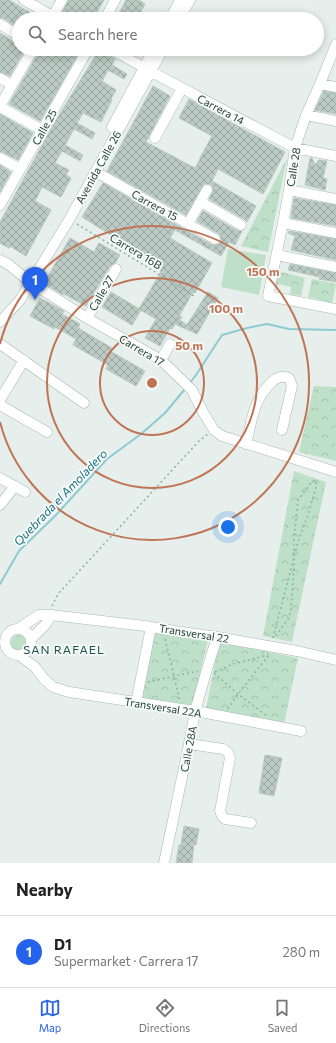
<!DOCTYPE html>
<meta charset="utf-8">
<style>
:root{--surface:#fff;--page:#f2f2f2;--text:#222;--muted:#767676;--line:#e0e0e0;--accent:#2563eb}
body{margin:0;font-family:Commissioner,sans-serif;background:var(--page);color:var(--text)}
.you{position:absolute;left:228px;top:527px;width:14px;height:14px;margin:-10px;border:3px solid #fff;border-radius:50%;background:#1a73e8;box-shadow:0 0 0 6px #1a73e833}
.badge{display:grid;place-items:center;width:26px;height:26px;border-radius:50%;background:var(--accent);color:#fff;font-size:13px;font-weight:700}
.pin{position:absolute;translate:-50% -33px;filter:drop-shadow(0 1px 2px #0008)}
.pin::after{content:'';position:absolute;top:21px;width:14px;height:12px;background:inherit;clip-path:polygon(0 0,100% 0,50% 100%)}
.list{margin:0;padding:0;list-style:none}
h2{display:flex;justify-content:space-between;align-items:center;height:52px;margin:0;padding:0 16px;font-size:17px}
h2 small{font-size:13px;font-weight:400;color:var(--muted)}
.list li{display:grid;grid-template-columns:26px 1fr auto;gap:12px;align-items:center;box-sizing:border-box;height:72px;padding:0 16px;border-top:1px solid var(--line)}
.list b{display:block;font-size:15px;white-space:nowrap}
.list p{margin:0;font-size:13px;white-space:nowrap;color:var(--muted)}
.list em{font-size:13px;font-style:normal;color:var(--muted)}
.icon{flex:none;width:22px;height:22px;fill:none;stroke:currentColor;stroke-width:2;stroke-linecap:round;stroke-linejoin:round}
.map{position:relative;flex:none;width:336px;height:863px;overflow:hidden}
.search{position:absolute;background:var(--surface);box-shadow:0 2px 10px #0003;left:12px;right:12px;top:12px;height:44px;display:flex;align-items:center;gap:10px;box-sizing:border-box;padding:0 14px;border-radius:22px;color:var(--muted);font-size:15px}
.sheet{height:124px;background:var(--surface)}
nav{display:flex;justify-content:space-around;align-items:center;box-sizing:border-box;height:56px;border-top:1px solid var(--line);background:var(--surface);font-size:11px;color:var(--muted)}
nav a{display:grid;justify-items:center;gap:2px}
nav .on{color:var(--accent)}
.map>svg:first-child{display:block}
.grass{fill:url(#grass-tufts)}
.park{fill:url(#park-crowns)}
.pitch{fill:#bfe0c8}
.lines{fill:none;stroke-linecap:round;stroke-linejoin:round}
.stream{stroke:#8ec9d4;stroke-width:2}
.building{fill:url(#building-cross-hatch);stroke:#b8c9c2}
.minor-casing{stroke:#a8b8b2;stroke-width:11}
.path{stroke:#86b3a5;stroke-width:1.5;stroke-dasharray:2 3;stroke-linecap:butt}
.minor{stroke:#fff;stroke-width:10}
.ring{fill:none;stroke:#c07456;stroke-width:2}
.labels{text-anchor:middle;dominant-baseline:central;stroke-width:3.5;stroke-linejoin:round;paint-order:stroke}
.street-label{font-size:11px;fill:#24423a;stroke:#f7fbf9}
.water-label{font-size:12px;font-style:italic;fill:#1c6f80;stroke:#f7fbf9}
.neighbourhood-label{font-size:12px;letter-spacing:1px;fill:#1f5548;stroke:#f7fbf9}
.centre{fill:#c07456;stroke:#f7fbf9;stroke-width:2}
.ring-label{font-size:12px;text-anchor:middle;font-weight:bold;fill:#c07456;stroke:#f7fbf9;stroke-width:3.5;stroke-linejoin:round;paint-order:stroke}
</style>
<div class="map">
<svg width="336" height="863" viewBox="0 0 336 863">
<defs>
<pattern id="grass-tufts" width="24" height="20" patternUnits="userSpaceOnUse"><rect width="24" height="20" fill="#bfe0c8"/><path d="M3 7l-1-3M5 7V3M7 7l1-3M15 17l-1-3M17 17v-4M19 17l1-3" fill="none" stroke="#a4c1ad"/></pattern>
<pattern id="park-crowns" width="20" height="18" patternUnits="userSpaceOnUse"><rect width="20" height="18" fill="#bfe0c8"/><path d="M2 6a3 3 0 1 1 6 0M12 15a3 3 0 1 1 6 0" fill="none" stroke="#a4c1ad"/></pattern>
<pattern id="building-cross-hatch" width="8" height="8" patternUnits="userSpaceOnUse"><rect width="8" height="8" fill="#bbcac4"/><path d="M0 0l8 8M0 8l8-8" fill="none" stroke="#98a6a0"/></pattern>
</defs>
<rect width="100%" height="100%" fill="#e6efeb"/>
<path class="grass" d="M11 643a8 8 0 1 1 16 0a8 8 0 1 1-16 0Z"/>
<path class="park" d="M287 158 268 252 241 246Z
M278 271 305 278 301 296 290 294 291 287 279 284 277 286 274 285Z
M312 279 336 284 332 303 308 297Z
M314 386 336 387V461L299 452Z
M294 471 326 482 292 642 263 636Z
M154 631 208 640 192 706 141 698Z
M219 642 298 658 284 724 206 709Z"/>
<path class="pitch" d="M228 249 266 255 259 295 221 287Z"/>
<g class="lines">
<path class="stream" d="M189 384 196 375 222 335 247 328 267 324 289 329 336 330
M0 584 19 551 56 515 107 459 141 434 165 413 185 389"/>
</g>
<path class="building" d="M0 0H9L41 19H19V28L3 18H0Z
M68 0H104L93 19H74L62 13Z
M126 0H139L145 4 137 19H116Z
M0 33 19 45V49H25L10 76 0 72Z
M39 49H81L40 121 9 104 39 52Z
M99 50 115 59 112 65 127 74 124 79 108 70 102 81 116 90 111 99 112 100 101 122 83 113 77 123 95 133 92 139 74 129 65 145 83 155 80 161 62 151 55 163 69 170 66 175 71 178 61 197 42 187 35 201 51 210 26 256 10 246 9 248 0 243V222L53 125Z
M153 86 170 96 146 142 195 168 200 159V158L212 136 179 118 189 99 285 152 263 194 218 169 212 181 256 206 247 222 244 219 209 199 213 190V187L210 184H204L202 187 186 215 107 171Z
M324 91 336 93V114L315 110Z
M0 114 33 133 18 160 0 151Z
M310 158H312L315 165 319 160 327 161 323 178 327 179 325 190 305 185Z
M0 165 11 172 0 192Z
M103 183 212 245H215L219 244 221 242V239L220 235 218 233 197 221 203 211 238 231H242L235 245 229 242 221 256 175 230 170 238 212 263 195 293 193 292 179 316 182 317 180 320 187 325 208 292 218 298 197 334 175 324 172 329 170 328 160 346 145 338 156 319 139 309 161 272 160 271 163 266 151 260 82 217Z
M294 198 336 205V226L291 218Z
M289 231 336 239V260L291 250 295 236 288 233Z
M70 238 94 252 99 243 120 255 115 263 110 266 86 306 64 294 63 295 44 283Z
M290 264 336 273V282L319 279 320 277 288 270Z
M111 292 141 310 132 325 102 307Z
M40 298 64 311 62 314 80 324 78 328 112 348 110 351 145 371 136 386 106 369 108 365 73 345 76 339 55 327 54 329 30 316Z
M265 755 282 758 274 796 259 793Z
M184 826 199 829 196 845 194 844 192 863H176L179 845H181Z"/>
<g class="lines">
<g class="minor-casing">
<path id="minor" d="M24 0 58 19
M51 19 62 0
M105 19 115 0
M170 19 180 0
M179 19 190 0
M0 24 19 36
M336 44 320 84 306 115 295 148 289 190 283 223 268 296 336 309
M111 49 150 71 295 148 336 156
M0 78 12 85
M320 84 336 87
M0 106 33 49
M0 107 42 130
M306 115 336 121
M112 127 154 49
M155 138 182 88
M0 158 20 169
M96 172 215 239
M289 190 336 199
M201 202 241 225
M0 205 88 49
M283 223 336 233
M188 224 207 190
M277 255 336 267
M0 260 8 264 30 282 87 318 161 360 192 390 203 412 214 430 222 436 336 472
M87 318 116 269
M0 322 20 300 69 220 163 49
M0 344 84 403
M161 360 170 344
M0 400 24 360
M0 405 47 432
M246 444C252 421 253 399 272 382 277 377 282 375 289 378L292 386 282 430
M0 478 25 492
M0 505 15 486
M18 629 39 615H51L145 626 175 631 217 637 297 651 336 660
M5 642a13 13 0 1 1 26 0a13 13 0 1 1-26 0Z
M31 639 46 624 51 615
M19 655 35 667 44 679 53 687 69 692 195 711 301 731
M136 703 151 627
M189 744 223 749C228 751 229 754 230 758L220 811 222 816 225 819 251 823
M164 863 189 744 195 711 207 669 217 637"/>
</g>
<path class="path" d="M77 224 194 296
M52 606 58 594 199 441 208 434
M273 638 294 557V538L298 500 310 484 316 480V487L308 515 298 542 294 557V568L291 608 289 618 274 638
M165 639 180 701
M215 672 233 664 268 655
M214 673 238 694 267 716
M148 682 198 671
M228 709 238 694 269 655"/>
<use href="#minor" class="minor"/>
</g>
<g class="ring">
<circle cx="152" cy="383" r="52"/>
<circle cx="152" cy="383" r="105"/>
<path d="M0 344A157 157 0 1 1 0 422"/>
</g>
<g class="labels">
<g class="street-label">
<text transform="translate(221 109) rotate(28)">Carrera 14</text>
<text transform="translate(44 127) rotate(-61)">Calle 25</text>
<text transform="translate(98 167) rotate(-61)">Avenida Calle 26</text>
<text transform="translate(293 167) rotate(-81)">Calle 28</text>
<text transform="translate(155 205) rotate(29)">Carrera 15</text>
<text transform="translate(136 251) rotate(31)">Carrera 16B</text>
<text transform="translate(101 293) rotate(-60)">Calle 27</text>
<text transform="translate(142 350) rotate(31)">Carrera 17</text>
<text transform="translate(194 633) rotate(9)">Transversal 22</text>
<text transform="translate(163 707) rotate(9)">Transversal 22A</text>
<text transform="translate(188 749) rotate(-79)">Calle 28A</text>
</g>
<g class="water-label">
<text transform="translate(60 497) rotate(-46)">Quebrada el Amoladero</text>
</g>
<g class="neighbourhood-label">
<text x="64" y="649">SAN RAFAEL</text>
</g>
</g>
<circle cx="152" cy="383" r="6" class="centre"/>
<g class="ring-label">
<text x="263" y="276">150 m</text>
<text x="226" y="313">100 m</text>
<text x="189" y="350">50 m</text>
</g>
</svg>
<div class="you"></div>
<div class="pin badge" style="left:35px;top:300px">1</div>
<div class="search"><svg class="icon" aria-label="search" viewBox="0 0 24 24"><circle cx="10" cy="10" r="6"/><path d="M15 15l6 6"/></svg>Search here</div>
</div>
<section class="sheet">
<h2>Nearby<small></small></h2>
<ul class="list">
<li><span class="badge">1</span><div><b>D1</b><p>Supermarket · Carrera 17</p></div><em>280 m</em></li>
</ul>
</section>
<nav>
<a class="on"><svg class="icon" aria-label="map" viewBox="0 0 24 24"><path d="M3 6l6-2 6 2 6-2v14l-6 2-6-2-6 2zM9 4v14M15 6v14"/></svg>Map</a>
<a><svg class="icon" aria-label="directions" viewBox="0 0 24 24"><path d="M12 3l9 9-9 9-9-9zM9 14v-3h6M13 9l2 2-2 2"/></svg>Directions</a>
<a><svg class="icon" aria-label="saved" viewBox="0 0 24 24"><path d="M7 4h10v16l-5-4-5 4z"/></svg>Saved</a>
</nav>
